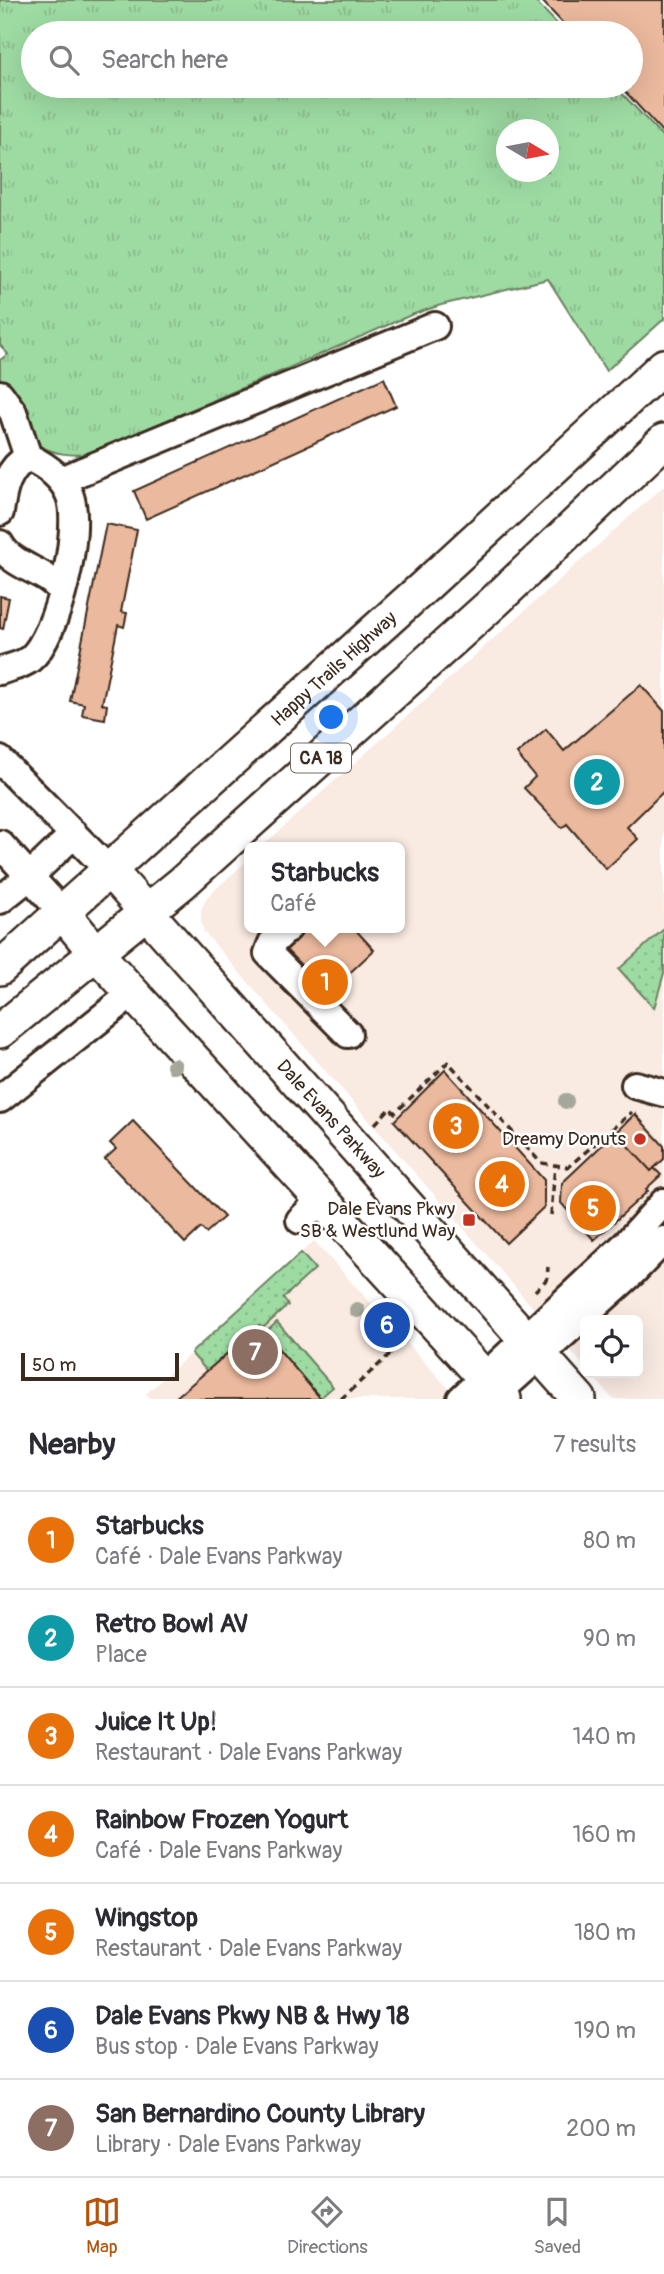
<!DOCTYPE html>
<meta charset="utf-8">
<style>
:root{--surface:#fff;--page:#f7f7f7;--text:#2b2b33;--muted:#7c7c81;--line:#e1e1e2;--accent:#b45309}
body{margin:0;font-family:Pangolin,sans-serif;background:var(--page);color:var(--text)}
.controls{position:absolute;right:21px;bottom:21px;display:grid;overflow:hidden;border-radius:10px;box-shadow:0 7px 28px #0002}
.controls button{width:63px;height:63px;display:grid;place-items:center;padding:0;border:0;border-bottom:2px solid var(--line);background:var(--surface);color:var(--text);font:35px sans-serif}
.compass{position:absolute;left:496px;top:119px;width:63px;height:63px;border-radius:50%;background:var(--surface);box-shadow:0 7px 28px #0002;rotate:100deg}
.scale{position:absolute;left:21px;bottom:18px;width:158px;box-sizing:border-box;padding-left:7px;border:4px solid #3b2a1e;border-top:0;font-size:19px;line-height:24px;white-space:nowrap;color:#3b2a1e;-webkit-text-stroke:5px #fff;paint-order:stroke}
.you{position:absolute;left:332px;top:718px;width:24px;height:24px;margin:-18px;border:5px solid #fff;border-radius:50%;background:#1a73e8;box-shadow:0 0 0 10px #1a73e833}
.badge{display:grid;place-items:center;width:46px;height:46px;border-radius:50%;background:var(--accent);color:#fff;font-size:23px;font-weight:700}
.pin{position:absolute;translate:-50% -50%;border:4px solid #fff;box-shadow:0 2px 7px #0006}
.popup{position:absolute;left:244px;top:842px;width:161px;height:91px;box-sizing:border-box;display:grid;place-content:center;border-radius:10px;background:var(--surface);filter:drop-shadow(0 2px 5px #0005);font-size:23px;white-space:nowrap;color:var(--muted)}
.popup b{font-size:26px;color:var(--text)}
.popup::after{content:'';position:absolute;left:50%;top:100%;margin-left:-14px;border:14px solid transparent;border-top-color:var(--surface)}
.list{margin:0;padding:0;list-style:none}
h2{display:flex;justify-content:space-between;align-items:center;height:91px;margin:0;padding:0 28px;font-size:30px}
h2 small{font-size:23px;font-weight:400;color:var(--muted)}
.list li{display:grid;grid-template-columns:46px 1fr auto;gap:21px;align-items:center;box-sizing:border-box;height:98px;padding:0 28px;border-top:2px solid var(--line)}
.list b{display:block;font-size:26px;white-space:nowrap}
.list p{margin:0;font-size:23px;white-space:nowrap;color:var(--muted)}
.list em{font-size:23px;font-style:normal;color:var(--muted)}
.icon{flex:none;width:38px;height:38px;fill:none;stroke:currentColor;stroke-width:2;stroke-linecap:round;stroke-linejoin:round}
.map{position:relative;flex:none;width:664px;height:1399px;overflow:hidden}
.search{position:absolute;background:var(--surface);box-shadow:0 7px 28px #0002;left:21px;right:21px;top:21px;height:77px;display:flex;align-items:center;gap:18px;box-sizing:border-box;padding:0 24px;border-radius:38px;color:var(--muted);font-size:26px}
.sheet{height:777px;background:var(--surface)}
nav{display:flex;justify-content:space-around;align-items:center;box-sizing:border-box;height:98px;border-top:2px solid var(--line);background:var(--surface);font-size:19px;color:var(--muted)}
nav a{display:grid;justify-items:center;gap:4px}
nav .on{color:var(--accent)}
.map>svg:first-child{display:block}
.built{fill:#f9eae2}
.grass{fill:url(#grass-tufts);stroke:#6c8260;stroke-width:2;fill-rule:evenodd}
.garden{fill:url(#garden-dots);stroke:#6c8260;stroke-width:2}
.building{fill:#ebb99d;stroke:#3b2a1e;stroke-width:2}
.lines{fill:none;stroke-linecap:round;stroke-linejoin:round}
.minor-casing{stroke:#3b2a1e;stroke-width:32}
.major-casing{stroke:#3b2a1e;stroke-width:38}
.path{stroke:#3b2a1e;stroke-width:3.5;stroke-dasharray:7 5;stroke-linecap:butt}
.minor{stroke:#fff;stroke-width:26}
.major{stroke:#fff;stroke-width:33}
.tree{fill:#a4a799}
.poi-dot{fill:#c8321e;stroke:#fff;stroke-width:2.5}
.labels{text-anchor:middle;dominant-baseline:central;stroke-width:5;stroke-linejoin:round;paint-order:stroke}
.shield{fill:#fff;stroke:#766a62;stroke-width:2}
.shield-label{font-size:18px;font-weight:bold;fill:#3b2a1e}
.street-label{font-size:19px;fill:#3b2a1e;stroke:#fff}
.poi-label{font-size:19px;fill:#3b2a1e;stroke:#fff;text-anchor:end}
</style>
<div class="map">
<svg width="664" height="1399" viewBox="0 0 664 1399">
<defs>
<pattern id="grass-tufts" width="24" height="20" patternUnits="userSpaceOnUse" patternTransform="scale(1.75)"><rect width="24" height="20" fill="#9edba3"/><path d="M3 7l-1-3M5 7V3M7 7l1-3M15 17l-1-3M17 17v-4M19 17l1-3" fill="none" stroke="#89bc8c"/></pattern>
<pattern id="garden-dots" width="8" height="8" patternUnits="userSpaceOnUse" patternTransform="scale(1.75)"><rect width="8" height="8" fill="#9edba3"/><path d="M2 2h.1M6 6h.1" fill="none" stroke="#89bc8c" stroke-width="1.8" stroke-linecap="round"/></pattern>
</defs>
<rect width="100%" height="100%" fill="#fff"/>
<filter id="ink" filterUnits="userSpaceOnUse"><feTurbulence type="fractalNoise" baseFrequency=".0143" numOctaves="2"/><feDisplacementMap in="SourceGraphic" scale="14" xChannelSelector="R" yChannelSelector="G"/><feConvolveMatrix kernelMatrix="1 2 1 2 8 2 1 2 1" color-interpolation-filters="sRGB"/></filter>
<g filter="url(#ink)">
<path class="built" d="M664 486V1399H613L590 1373H638V1320H585V1367L204 932 201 922V910L207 897 250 858V928H400V847H261Z
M314 1241 458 1399H151L146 1394Z"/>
<path class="grass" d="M0 0H534L566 33H33V86H615L664 138V319L606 371 548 279 441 305 411 315 89 454C69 456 55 454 37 445L0 385V360L8 354 0 345ZM506 130H548V172H506Z"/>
<path class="garden" d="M664 929V973L654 1008 619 969Z
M301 1253 315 1269 283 1298 288 1305 262 1329 258 1326 207 1371 191 1353Z
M277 1322 333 1387 320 1398 265 1333Z"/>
<path class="building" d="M541 0H664V134L620 86H631V33H572Z
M384 378 396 406 146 519 134 491Z
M106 524 137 530 121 612 127 613 124 627 118 625 102 704 107 705 105 719 82 715 84 704 70 701Z
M0 596 9 598 3 629 0 628Z
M641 685 664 711V791L627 827 638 839 606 869 567 824 562 828 524 788 535 777 517 754 546 729 564 751Z
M300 928H354L374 950 322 999 276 951Z
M445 1070 544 1180V1207L506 1243 394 1121Z
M635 1114 664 1146V1159L654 1168 661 1175 646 1189 648 1191 594 1240 561 1203 562 1183Z
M635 1114 664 1146V1159L651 1171 616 1133Z
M133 1121 224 1217 206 1233 201 1228 185 1243 105 1159 116 1149 110 1143Z
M259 1326 321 1399H174L207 1371Z"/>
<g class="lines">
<g class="minor-casing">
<path id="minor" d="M0 394 13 412 28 457C45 465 63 477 70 496 82 530 58 636 30 659 21 666 10 667 0 671
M61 480 435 326
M0 512C3 490 7 469 28 457
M0 544C13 568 47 570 62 592
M0 760 110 871
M0 844 62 912
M0 900 30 876 74 834
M288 928 272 943 268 953 348 1034
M635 1085 664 1093
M0 1099 134 992
M300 1220 322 1199
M461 1399 626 1244 664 1202
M491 1399 632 1273 664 1240"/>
</g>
<g class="major-casing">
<path id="major" d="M110 871 579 1399
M62 912 96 953 504 1399
M0 968 425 586 664 366
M0 1031 182 883 494 602 664 441"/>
</g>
<path class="path" d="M375 1124 390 1108 395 1113 448 1062 541 1163 568 1167 632 1112
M551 1215 555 1165
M535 1291 547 1279 548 1267
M387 1325 391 1322
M341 1399 407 1339"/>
<use href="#minor" class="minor"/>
<use href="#major" class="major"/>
</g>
<g class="tree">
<circle cx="174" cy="1066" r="8"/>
<circle cx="566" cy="1101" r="8"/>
<circle cx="357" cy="1310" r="8"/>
</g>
</g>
<g class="poi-dot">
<circle cx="640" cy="1139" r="7"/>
<rect x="462" y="1213" width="14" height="14" rx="3.5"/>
</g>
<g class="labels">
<rect class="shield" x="291" y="743.5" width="60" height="29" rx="5"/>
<g class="shield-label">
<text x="321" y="758">CA 18</text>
</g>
<g class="street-label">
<text transform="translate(334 669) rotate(-42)">Happy Trails Highway</text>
<text transform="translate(331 1119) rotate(48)">Dale Evans Parkway</text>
</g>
<g class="poi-label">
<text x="626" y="1139">Dreamy Donuts</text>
<text x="455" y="1209">Dale Evans Pkwy<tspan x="455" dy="22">SB &amp; Westlund Way</tspan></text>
</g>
</g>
</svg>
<div class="controls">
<button><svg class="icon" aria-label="locate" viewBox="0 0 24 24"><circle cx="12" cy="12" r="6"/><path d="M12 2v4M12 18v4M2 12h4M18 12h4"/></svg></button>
</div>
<svg class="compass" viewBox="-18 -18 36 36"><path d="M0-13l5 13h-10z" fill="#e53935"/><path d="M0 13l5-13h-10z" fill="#7c7c81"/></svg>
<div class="scale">50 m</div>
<div class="you"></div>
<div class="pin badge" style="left:325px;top:982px;background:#e8710a">1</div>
<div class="popup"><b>Starbucks</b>Café</div>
<div class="pin badge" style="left:597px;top:782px;background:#0f9aa8">2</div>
<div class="pin badge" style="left:456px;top:1126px;background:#e8710a">3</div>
<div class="pin badge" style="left:502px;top:1184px;background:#e8710a">4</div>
<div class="pin badge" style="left:593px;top:1208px;background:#e8710a">5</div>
<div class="pin badge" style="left:387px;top:1325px;background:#1a4fb4">6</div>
<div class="pin badge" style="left:255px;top:1352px;background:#8d6e63">7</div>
<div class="search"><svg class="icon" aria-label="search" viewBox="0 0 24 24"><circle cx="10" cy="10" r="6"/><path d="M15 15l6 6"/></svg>Search here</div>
</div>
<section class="sheet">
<h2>Nearby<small>7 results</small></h2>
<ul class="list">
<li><span class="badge" style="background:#e8710a">1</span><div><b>Starbucks</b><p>Café · Dale Evans Parkway</p></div><em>80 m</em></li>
<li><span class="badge" style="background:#0f9aa8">2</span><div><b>Retro Bowl AV</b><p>Place</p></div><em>90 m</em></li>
<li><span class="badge" style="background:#e8710a">3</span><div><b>Juice It Up!</b><p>Restaurant · Dale Evans Parkway</p></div><em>140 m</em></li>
<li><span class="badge" style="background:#e8710a">4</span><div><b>Rainbow Frozen Yogurt</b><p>Café · Dale Evans Parkway</p></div><em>160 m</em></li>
<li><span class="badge" style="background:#e8710a">5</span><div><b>Wingstop</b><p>Restaurant · Dale Evans Parkway</p></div><em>180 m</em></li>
<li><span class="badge" style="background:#1a4fb4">6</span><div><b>Dale Evans Pkwy NB &amp; Hwy 18</b><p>Bus stop · Dale Evans Parkway</p></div><em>190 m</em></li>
<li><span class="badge" style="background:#8d6e63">7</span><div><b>San Bernardino County Library</b><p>Library · Dale Evans Parkway</p></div><em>200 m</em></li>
</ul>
</section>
<nav>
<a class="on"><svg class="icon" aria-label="map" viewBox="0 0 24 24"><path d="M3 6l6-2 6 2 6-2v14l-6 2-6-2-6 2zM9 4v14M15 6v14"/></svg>Map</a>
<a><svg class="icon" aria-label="directions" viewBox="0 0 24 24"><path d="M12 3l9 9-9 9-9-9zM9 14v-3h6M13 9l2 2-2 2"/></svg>Directions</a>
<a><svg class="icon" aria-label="saved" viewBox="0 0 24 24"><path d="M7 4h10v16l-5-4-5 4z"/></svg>Saved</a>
</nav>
